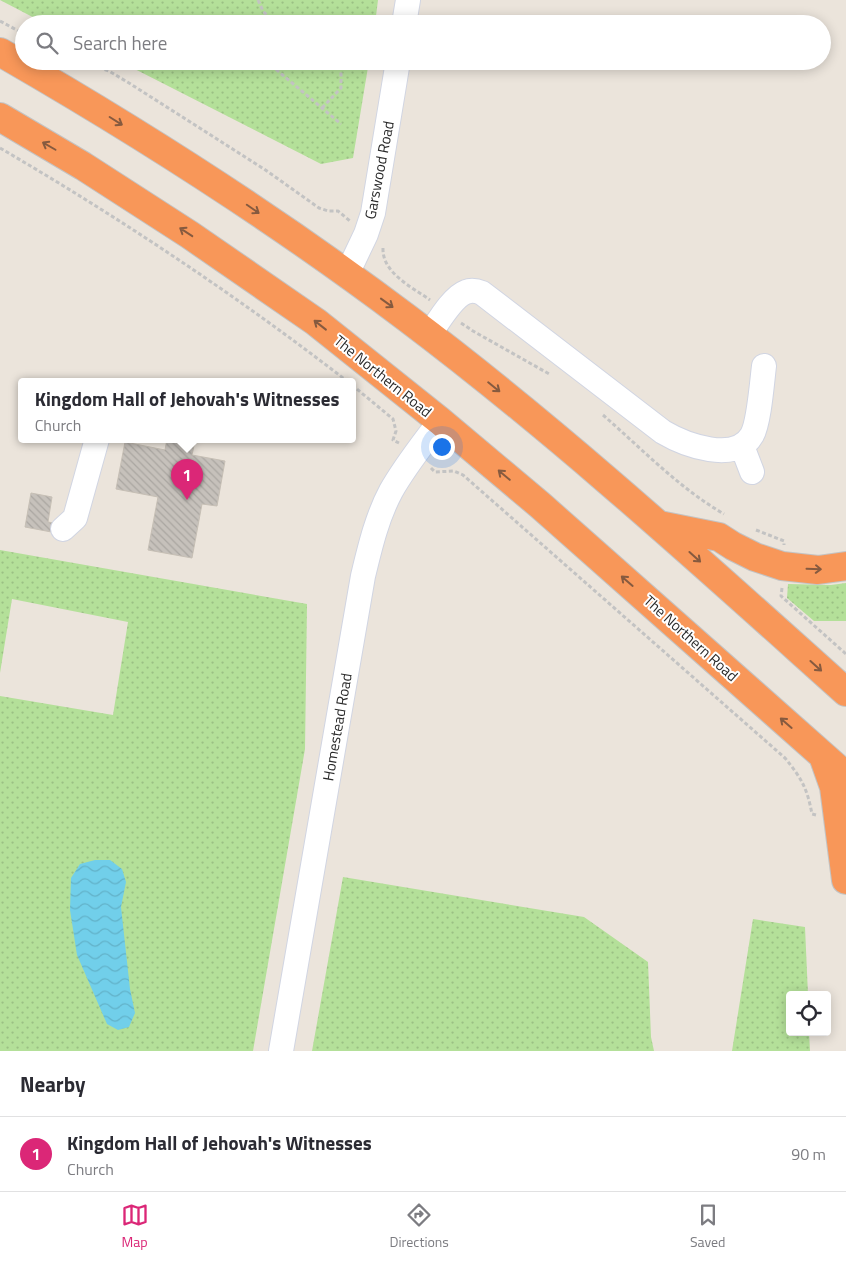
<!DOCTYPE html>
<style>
:root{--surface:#fff;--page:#f2f2f3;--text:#2b2b33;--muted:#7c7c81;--line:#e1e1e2;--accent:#db2777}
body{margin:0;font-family:"Titillium Web",sans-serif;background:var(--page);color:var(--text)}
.controls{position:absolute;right:15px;bottom:15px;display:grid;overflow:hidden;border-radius:5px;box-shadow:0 2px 12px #0003}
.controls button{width:45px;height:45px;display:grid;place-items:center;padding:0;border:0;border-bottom:1px solid var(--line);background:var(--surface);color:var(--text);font:25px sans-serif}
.you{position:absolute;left:441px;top:446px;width:18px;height:18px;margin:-12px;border:4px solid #fff;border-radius:50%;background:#1a73e8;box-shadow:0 0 0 8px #1a73e833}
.badge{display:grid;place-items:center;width:32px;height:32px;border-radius:50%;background:var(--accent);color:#fff;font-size:16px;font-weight:700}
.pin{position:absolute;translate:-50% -41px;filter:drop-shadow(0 1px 2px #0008)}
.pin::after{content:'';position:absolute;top:26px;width:18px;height:15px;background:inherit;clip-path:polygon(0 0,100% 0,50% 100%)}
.popup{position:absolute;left:18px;top:378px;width:338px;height:65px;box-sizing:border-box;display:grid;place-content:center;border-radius:5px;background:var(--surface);filter:drop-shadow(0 1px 4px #0005);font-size:16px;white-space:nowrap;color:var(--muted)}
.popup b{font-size:19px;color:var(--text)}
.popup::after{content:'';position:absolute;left:50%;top:100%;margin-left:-10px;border:10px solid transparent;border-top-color:var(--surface)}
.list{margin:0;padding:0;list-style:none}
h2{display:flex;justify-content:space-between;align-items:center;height:65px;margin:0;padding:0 20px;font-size:21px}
h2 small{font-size:16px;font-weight:400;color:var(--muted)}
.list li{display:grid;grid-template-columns:32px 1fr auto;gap:15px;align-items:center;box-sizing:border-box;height:75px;padding:0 20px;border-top:1px solid var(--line)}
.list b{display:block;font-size:19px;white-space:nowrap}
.list p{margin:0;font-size:16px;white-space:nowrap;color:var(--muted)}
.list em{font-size:16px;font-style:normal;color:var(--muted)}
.icon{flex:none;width:28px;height:28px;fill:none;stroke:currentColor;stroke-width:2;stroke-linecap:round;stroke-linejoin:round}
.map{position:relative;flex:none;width:846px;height:1051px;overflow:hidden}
.search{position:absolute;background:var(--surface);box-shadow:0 2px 12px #0003;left:15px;right:15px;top:15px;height:55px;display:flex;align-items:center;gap:12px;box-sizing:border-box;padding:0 18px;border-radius:28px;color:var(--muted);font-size:19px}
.sheet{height:140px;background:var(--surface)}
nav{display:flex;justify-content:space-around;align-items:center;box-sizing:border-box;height:70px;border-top:1px solid var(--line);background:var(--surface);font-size:14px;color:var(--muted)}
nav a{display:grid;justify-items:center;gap:2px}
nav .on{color:var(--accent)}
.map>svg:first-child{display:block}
.green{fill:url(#green-dots)}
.water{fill:url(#water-waves)}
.building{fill:url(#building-back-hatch);stroke:#c6bfb5}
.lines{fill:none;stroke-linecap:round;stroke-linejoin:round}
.minor-casing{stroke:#d1d5e2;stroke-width:26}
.highway-casing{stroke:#c3c3c3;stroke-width:30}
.path{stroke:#c3c3c3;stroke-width:3;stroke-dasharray:4 2.5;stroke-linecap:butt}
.minor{stroke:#fff;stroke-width:24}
.highway{stroke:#f89759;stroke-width:28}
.oneway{stroke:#865a3f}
.labels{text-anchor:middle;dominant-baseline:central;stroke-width:4;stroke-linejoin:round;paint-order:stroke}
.street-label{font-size:15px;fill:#292929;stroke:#fff}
</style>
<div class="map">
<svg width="846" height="1051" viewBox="0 0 846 1051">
<defs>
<pattern id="green-dots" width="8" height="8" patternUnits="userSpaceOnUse" patternTransform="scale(1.25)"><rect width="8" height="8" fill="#b4e099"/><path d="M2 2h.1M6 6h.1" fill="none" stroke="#9bc084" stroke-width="1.8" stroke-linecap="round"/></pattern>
<pattern id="water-waves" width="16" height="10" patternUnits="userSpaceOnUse" patternTransform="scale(1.25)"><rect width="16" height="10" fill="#71cfea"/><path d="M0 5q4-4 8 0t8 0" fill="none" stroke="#62b2c9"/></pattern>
<pattern id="building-back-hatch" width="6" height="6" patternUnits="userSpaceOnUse" patternTransform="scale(1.25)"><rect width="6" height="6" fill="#c6c1bb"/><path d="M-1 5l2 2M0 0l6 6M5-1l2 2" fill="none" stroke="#aaa6a1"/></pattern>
</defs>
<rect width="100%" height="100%" fill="#ebe4db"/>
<path class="green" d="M0 0H378L375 24H46Z
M119 61H369L353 158 321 164Z
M0 550 307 604 305 749 253 1051H0V696L113 715 128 622 12 599 0 673Z
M846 583V621H814L787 598 788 584 831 585Z
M343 877 584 917 648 962 651 1037 654 1051H312Z
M753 919 805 927 808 995H790V1032H809L810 1051H732Z"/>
<path class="water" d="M95 860H110L122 869 126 882 121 907 130 989 135 1013 129 1027 118 1030 107 1024 77 955 70 910 71 878 80 864Z"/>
<path class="building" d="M167 439H182L195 441 192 455 225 461 217 506 202 504 192 558 148 550 158 497 116 489 125 442 165 450Z
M31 493 52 497 48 522 64 525 62 534 25 527Z"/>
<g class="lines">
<g class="minor-casing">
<path id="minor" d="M404 24 408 0
M347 274 366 234 373 213 398 61
M429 335C437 324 452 297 466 292 471 290 477 291 482 293L663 432C685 445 736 464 752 435 759 423 762 382 764 366
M742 446 752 472
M63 529 75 518 97 439
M281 1051 363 576C370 547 377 517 391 491 405 466 423 444 440 421"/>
</g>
<g class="highway-casing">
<path id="highway" d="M0 52C141 133 277 220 407 318 561 434 703 564 846 692
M0 117 83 166 190 235 316 322 440 421 540 505 846 776
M659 525 719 537 733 546 755 557 782 566 818 570 846 566
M823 756 834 787 846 880"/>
</g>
<path class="path" d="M258 0 263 11 275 24
M0 21 24 34
M80 61 109 71 129 83 264 169 319 208 328 211H338L350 221
M266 61 341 124
M322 108 341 88V61
M0 148C120 218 237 296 347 381
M383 248C382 273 412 287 430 300
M461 323 473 331 551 375
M352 385 393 419 396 431 393 440 399 443
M603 415C642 449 679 488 724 514
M431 468 435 472 454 471 463 475 785 758C802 779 807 788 812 814L816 815
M756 530 784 541V545
M782 588 781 596 846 654"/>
<use href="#minor" class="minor"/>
<use href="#highway" class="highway"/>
</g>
<defs><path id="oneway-shaft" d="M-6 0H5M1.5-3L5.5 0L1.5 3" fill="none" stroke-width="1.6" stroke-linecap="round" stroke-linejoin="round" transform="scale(1.25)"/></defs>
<g class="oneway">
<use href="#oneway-shaft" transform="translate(116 121) rotate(32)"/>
<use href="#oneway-shaft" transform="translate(49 146) rotate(-150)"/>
<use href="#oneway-shaft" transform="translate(253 209) rotate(35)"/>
<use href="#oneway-shaft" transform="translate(186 232) rotate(-147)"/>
<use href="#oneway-shaft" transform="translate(387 303) rotate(36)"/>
<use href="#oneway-shaft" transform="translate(320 325) rotate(-142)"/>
<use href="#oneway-shaft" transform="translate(494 387) rotate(39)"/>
<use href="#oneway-shaft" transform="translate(504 475) rotate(-140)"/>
<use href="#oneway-shaft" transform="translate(695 557) rotate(42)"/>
<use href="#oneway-shaft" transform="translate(814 569) rotate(2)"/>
<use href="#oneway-shaft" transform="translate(627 581) rotate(-139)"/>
<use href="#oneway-shaft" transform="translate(816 666) rotate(42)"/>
<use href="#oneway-shaft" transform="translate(786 723) rotate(-139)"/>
</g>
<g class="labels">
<g class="street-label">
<text transform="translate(379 170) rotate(-79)">Garswood Road</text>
<text transform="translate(383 376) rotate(39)">The Northern Road</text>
<text transform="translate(691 638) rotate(42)">The Northern Road</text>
<text transform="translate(337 727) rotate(-80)">Homestead Road</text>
</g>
</g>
</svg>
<div class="controls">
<button><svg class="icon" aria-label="locate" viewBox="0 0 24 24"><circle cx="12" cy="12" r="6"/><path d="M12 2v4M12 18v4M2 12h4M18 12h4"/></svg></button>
</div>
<div class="you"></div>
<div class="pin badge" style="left:187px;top:500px">1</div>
<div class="popup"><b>Kingdom Hall of Jehovah's Witnesses</b>Church</div>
<div class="search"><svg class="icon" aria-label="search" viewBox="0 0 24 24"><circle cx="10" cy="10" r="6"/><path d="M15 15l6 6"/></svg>Search here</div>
</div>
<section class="sheet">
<h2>Nearby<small></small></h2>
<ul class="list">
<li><span class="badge">1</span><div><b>Kingdom Hall of Jehovah's Witnesses</b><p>Church</p></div><em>90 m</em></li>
</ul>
</section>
<nav>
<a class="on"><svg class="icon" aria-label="map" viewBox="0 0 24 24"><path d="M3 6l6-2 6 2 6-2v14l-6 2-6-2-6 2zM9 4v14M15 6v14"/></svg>Map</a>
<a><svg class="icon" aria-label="directions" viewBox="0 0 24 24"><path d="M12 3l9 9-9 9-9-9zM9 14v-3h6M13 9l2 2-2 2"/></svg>Directions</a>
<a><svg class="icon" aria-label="saved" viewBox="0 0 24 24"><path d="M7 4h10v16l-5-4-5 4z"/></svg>Saved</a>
</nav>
